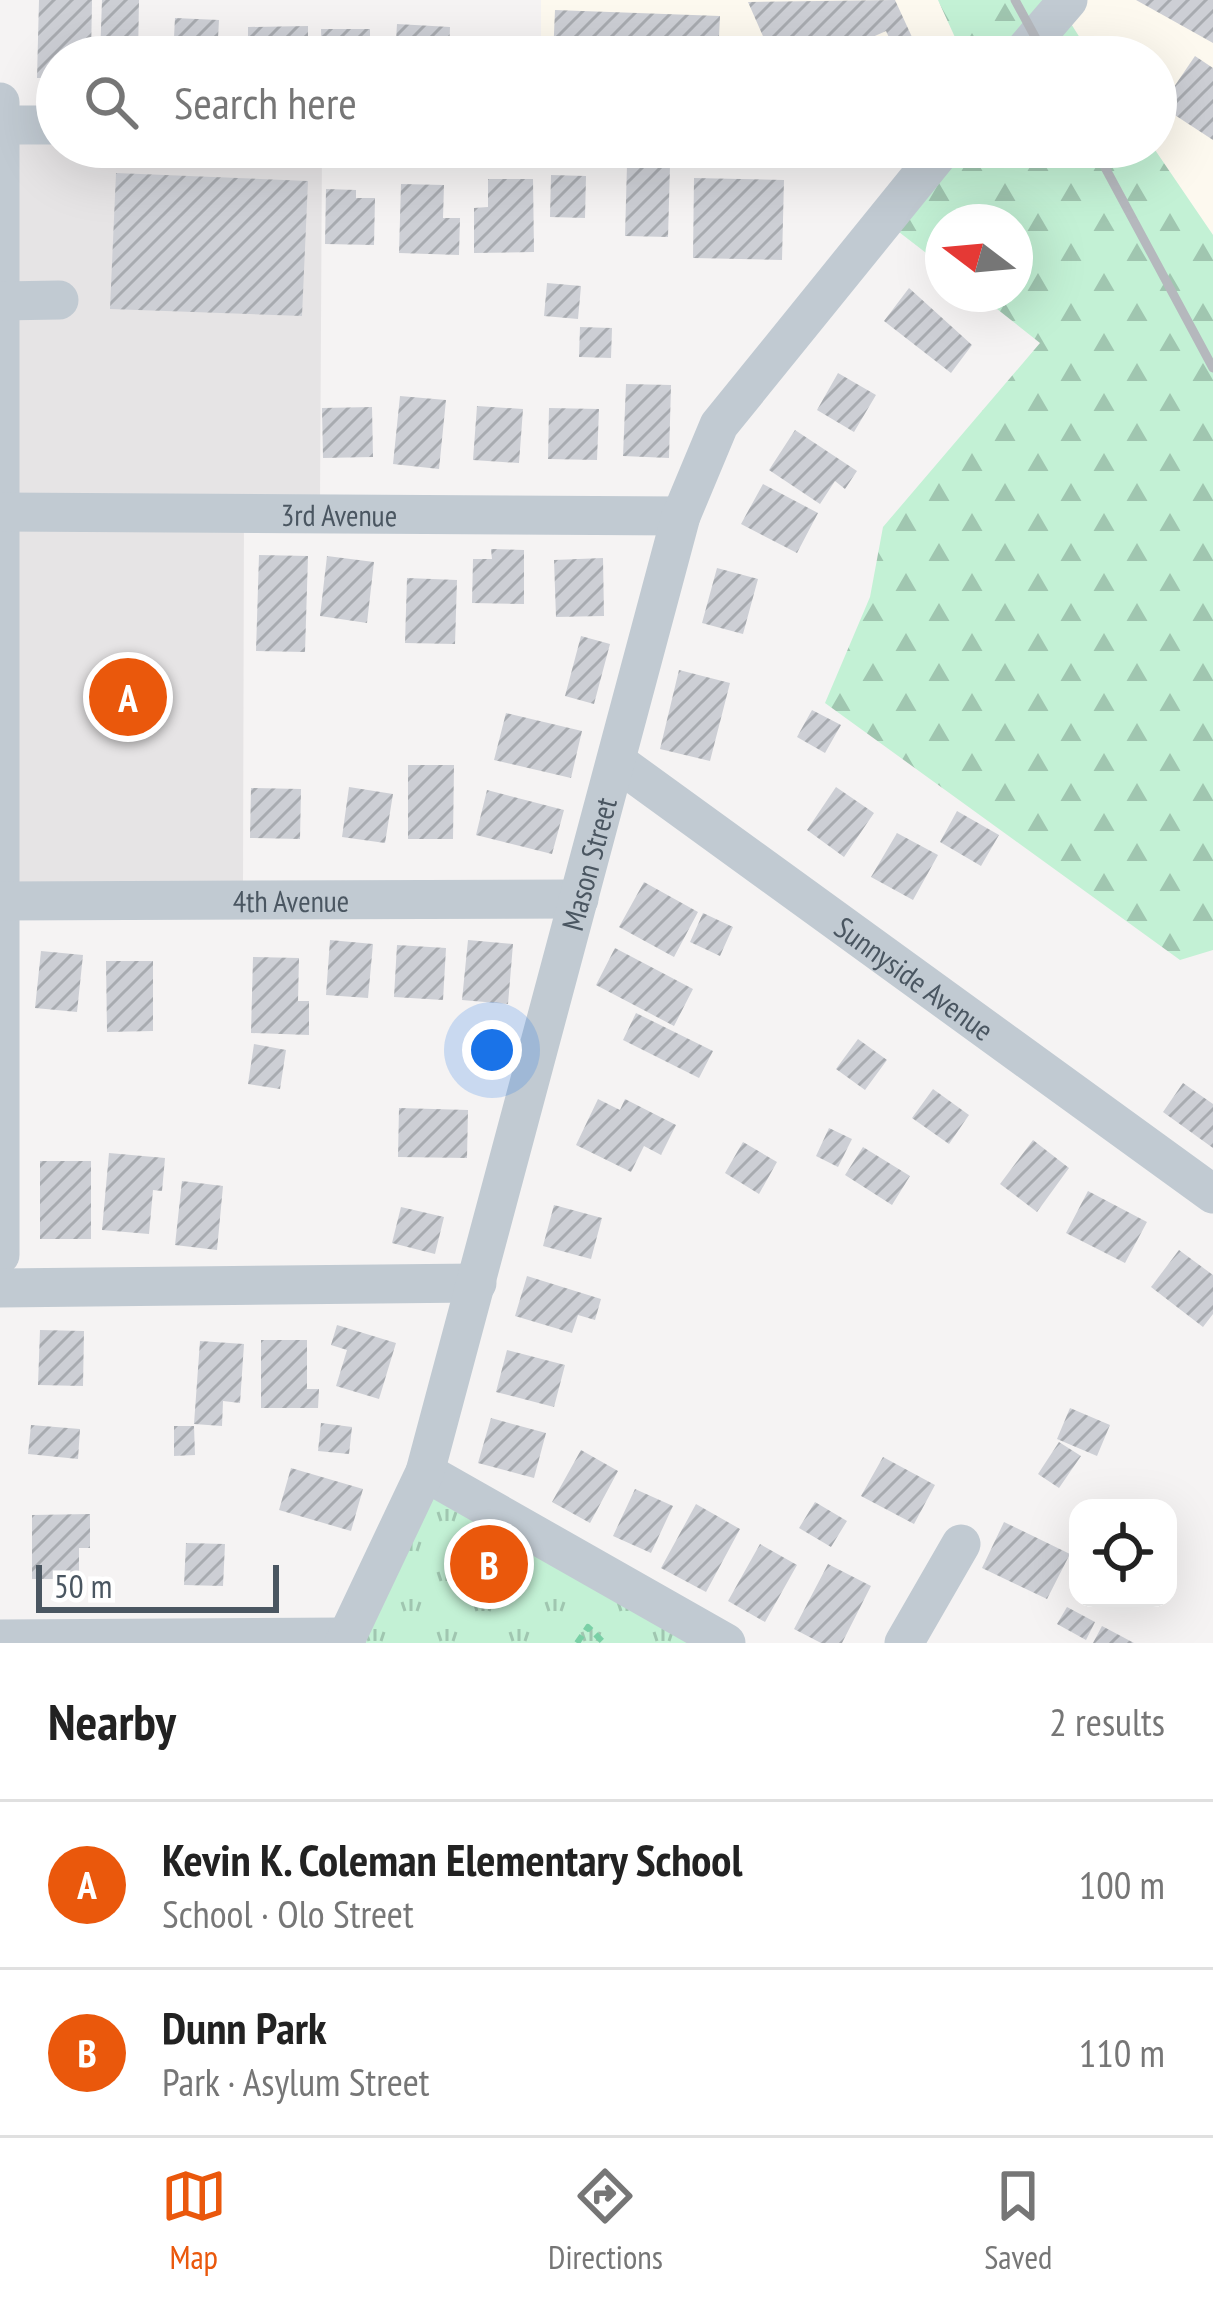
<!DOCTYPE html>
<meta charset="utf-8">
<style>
:root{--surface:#fff;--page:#f2f2f2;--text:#222;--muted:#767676;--line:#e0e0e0;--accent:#ea580c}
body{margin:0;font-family:"PT Sans Narrow",sans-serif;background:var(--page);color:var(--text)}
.controls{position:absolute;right:36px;bottom:36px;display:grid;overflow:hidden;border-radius:24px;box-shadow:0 12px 48px #0002}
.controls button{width:108px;height:108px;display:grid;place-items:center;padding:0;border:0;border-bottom:3px solid var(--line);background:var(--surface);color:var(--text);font:60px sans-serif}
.compass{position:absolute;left:925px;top:204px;width:108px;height:108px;border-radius:50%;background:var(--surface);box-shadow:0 12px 48px #0002;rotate:286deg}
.scale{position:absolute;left:36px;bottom:30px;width:243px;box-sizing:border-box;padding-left:12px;border:6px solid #4a5661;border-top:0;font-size:33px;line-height:42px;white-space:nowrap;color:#4a5661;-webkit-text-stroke:9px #fff;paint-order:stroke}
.you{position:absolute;left:492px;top:1050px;width:42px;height:42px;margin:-30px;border:9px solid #fff;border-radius:50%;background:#1a73e8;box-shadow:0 0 0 18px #1a73e833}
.badge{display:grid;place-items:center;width:78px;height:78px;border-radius:50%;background:var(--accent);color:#fff;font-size:39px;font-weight:700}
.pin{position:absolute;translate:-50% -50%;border:6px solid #fff;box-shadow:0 3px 12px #0006}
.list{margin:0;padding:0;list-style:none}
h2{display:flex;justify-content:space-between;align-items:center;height:156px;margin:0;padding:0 48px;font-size:51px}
h2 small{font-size:39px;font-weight:400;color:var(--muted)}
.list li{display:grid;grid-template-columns:78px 1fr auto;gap:36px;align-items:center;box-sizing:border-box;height:168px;padding:0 48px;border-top:3px solid var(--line)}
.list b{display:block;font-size:45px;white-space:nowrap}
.list p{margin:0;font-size:39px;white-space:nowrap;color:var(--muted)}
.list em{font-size:39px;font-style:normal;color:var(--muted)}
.icon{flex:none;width:66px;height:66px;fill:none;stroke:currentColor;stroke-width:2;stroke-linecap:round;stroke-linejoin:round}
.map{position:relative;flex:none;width:1213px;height:1643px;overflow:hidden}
.search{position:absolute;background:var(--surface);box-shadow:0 12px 48px #0002;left:36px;right:36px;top:36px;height:132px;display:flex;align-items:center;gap:30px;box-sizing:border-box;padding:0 42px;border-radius:66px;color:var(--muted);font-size:45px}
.sheet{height:492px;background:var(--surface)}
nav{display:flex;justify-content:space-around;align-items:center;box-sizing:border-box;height:168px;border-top:3px solid var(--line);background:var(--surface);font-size:33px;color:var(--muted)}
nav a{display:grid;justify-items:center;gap:6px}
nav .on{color:var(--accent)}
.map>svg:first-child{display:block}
.commercial{fill:#fdf9ef}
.education{fill:#e6e4e5}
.grass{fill:url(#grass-tufts)}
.forest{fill:url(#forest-firs)}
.building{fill:url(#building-hatch)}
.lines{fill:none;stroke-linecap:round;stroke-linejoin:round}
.path{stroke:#7ad0a6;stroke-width:6;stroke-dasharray:9 6;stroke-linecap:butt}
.minor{stroke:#c1cad2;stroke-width:39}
.rail{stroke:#b5b8bd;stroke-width:9}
.labels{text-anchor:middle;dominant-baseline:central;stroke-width:9;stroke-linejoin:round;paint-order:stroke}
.street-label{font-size:30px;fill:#4a5661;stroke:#fff}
</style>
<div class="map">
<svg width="1213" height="1643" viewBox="0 0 1213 1643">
<defs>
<pattern id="grass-tufts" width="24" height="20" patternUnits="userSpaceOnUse" patternTransform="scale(3)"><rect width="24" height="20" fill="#c3f1d5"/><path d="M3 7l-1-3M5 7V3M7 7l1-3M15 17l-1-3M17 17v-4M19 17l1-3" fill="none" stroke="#a0c6b0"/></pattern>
<pattern id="forest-firs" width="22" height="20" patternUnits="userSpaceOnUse" patternTransform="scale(3)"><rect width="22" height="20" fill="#c3f1d5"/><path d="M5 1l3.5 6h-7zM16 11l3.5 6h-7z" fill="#a0c6b0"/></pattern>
<pattern id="building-hatch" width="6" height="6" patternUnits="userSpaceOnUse" patternTransform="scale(3)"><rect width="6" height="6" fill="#cdcfd5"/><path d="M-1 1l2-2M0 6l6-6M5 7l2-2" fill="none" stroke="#a8abb0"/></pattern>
</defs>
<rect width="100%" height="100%" fill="#f5f3f3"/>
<path class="commercial" d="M541 0H938L964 57H541Z
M1056 0H1213V235L1153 147 1156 57H1092Z"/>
<path class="education" d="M11 132H57V147H322L320 502 244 504 243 892 13 890Z"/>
<path class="grass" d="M435 1486 730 1643H358Z"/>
<path class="forest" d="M938 0H1056L1092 57H964Z
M923 147H1153L1213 235V950L1180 960 825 703 870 597 883 527 1040 343 978 294H1015V222H943V266L873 212Z"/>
<path class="building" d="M39 0H92L91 57H57V78H37Z
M102 0H139L138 57H100Z
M895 0 917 48 898 57 886 31 828 57H806L797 38 769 50 748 2Z
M1136 0H1213V43Z
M555 10 720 16 718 57H553Z
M175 18 219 20 217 57H173Z
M397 24 450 27 449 57H395Z
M308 26V57H248V27Z
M321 29H370V57H322Z
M1195 56 1213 68V140L1161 106Z
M627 165 670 166 668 237 625 236Z
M116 173 308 181 302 316 110 309Z
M551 175 586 176 585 218 550 217Z
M694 178 784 180 782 260 693 258Z
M488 179H533L534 252 474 253V208L488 207Z
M401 184 444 185 443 218H460L459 255 399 253Z
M326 189 356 190V198H375L374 245 325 244Z
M547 283 581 286 578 319 544 316Z
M909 288 972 345 951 373 884 321Z
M580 327 612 328 611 358 579 357Z
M838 373 876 395 854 432 817 410Z
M626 384 671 385 669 458 623 456Z
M400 396 446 400 439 469 393 464Z
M477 406 523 409 519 463 473 460Z
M372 407 373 457 323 458 322 408Z
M549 408 599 409 597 460 548 459Z
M795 430 857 471 845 489 835 481 820 504 769 470Z
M763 484 818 513 797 553 741 524Z
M491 549 524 550V604L472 603 473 559H492Z
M259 555 308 556 305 652 256 651Z
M327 556 374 562 367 623 320 616Z
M603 558 604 616 556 617 554 560Z
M717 568 758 579 743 634 702 623Z
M407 578 457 580 455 644 405 643Z
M581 636 610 644 594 704 565 696Z
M679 670 730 683 710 761 660 749Z
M812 710 841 725 825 753 797 737Z
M506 713 582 731 571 778 494 760Z
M408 765H454L453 839H408Z
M349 787 393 794 385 843 342 837Z
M836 787 874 813 844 857 807 830Z
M251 788 301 789 300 839 250 838Z
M487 790 564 810 552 854 476 835Z
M957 811 999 835 981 866 940 842Z
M897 833 938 855 913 900 871 877Z
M644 882 698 912 674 957 619 927Z
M703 913 733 927 720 956 690 942Z
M330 940 373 944 368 998 326 995Z
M468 940 513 944 508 1004 462 1000Z
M397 945 446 948 443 1000 394 997Z
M615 948 693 989 674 1026 596 985Z
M41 951 83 955 77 1012 35 1008Z
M253 957 299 958 298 1001H309V1035L251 1033Z
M106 961H153V1031L107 1032Z
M636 1013 713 1051 699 1078 623 1040Z
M858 1039 887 1060 865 1090 836 1069Z
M254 1044 286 1050 280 1089 248 1084Z
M1183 1083 1213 1104V1148L1163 1112Z
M933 1089 969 1115 949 1144 912 1118Z
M598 1099 620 1110 625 1099 676 1125 661 1155 644 1146 631 1172 576 1145Z
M399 1108 468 1110 467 1158 398 1157Z
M829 1128 852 1139 838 1167 816 1156Z
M1033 1140 1069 1168 1037 1212 1000 1184Z
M743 1142 777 1162 759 1194 725 1173Z
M863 1147 910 1176 892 1205 845 1175Z
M109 1153 165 1158 162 1191 153 1190 149 1234 102 1230Z
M40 1161H91V1239H40Z
M182 1181 223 1186 217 1250 175 1245Z
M1088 1191 1147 1222 1125 1263 1066 1233Z
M554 1205 602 1218 591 1259 543 1246Z
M401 1207 444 1217 435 1254 392 1243Z
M1179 1250 1213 1275V1314L1203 1327 1151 1287Z
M527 1276 601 1299 595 1320 578 1315 572 1333 515 1316Z
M337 1325 396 1343 379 1399 336 1386 347 1350 331 1345Z
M40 1330 84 1331 83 1386 38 1385Z
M261 1340H307V1389H319L318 1408H261Z
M200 1341 244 1344 240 1403 223 1401 222 1426 194 1424Z
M507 1350 565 1365 554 1407 496 1392Z
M1070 1408 1110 1425 1097 1456 1057 1439Z
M491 1418 546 1433 534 1478 478 1463Z
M321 1423 352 1427 349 1454 318 1451Z
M31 1425 80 1429 78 1459 28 1454Z
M174 1426H194L195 1455 174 1456Z
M1059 1442 1081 1456 1059 1488 1038 1474Z
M581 1450 618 1471 590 1523 552 1502Z
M883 1457 935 1485 914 1524 861 1496Z
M291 1468 363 1489 351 1531 279 1510Z
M635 1489 673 1506 651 1553 613 1536Z
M815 1502 847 1521 831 1547 799 1528Z
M696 1504 740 1529 706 1592 661 1568Z
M90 1514V1548H79V1579H32V1515Z
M1004 1522 1070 1554 1047 1599 982 1568Z
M186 1543 225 1544 223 1586 184 1585Z
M760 1544 797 1565 765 1622 728 1601Z
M828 1564 871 1586 842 1643H821L794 1629Z
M1067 1607 1095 1622 1086 1640 1057 1624Z
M1102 1626 1134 1643H1093Z"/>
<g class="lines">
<path class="path" d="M577 1643 588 1627 604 1643"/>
<g class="minor">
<path d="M1019 57 1068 0"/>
<path d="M0 102V1255"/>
<path d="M0 125H57"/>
<path d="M1 301 59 300"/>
<path id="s1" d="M0 512 681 516"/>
<path id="s2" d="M616 761 1213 1194"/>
<path id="s3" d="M0 901 579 899"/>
<path d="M0 1288 477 1283"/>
<path d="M425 1472 726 1643"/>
<path d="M0 1639 347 1637"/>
<path id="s4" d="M344 1643 425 1472 681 516 719 425 944 147"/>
<path d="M904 1643 961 1544"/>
</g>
<path class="rail" d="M1015 0 1046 57
M1094 147 1213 368"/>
</g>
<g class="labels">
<g class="street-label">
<text stroke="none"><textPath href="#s1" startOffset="339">3rd Avenue</textPath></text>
<text stroke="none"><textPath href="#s4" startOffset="819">Mason Street</textPath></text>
<text stroke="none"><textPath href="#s3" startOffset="291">4th Avenue</textPath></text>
<text stroke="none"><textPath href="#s2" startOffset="369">Sunnyside Avenue</textPath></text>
</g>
</g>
</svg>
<div class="controls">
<button><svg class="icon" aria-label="locate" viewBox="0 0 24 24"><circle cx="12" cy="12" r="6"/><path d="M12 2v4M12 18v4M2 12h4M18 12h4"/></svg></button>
</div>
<svg class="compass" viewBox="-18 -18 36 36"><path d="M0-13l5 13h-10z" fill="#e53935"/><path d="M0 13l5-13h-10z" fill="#767676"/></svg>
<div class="scale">50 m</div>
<div class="you"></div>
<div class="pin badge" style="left:128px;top:697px">A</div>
<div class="pin badge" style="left:489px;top:1564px">B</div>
<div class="search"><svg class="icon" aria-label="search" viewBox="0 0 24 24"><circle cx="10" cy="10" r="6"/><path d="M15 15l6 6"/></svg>Search here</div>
</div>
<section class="sheet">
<h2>Nearby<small>2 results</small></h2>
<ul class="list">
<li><span class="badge">A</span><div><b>Kevin K. Coleman Elementary School</b><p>School · Olo Street</p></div><em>100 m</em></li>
<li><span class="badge">B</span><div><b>Dunn Park</b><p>Park · Asylum Street</p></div><em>110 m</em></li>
</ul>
</section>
<nav>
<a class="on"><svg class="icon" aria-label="map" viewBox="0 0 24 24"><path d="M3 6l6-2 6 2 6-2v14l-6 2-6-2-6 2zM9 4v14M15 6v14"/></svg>Map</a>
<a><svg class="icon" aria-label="directions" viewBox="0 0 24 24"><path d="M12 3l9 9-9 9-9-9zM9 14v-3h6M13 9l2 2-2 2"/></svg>Directions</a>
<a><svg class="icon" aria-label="saved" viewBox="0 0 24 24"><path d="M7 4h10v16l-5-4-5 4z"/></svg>Saved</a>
</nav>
